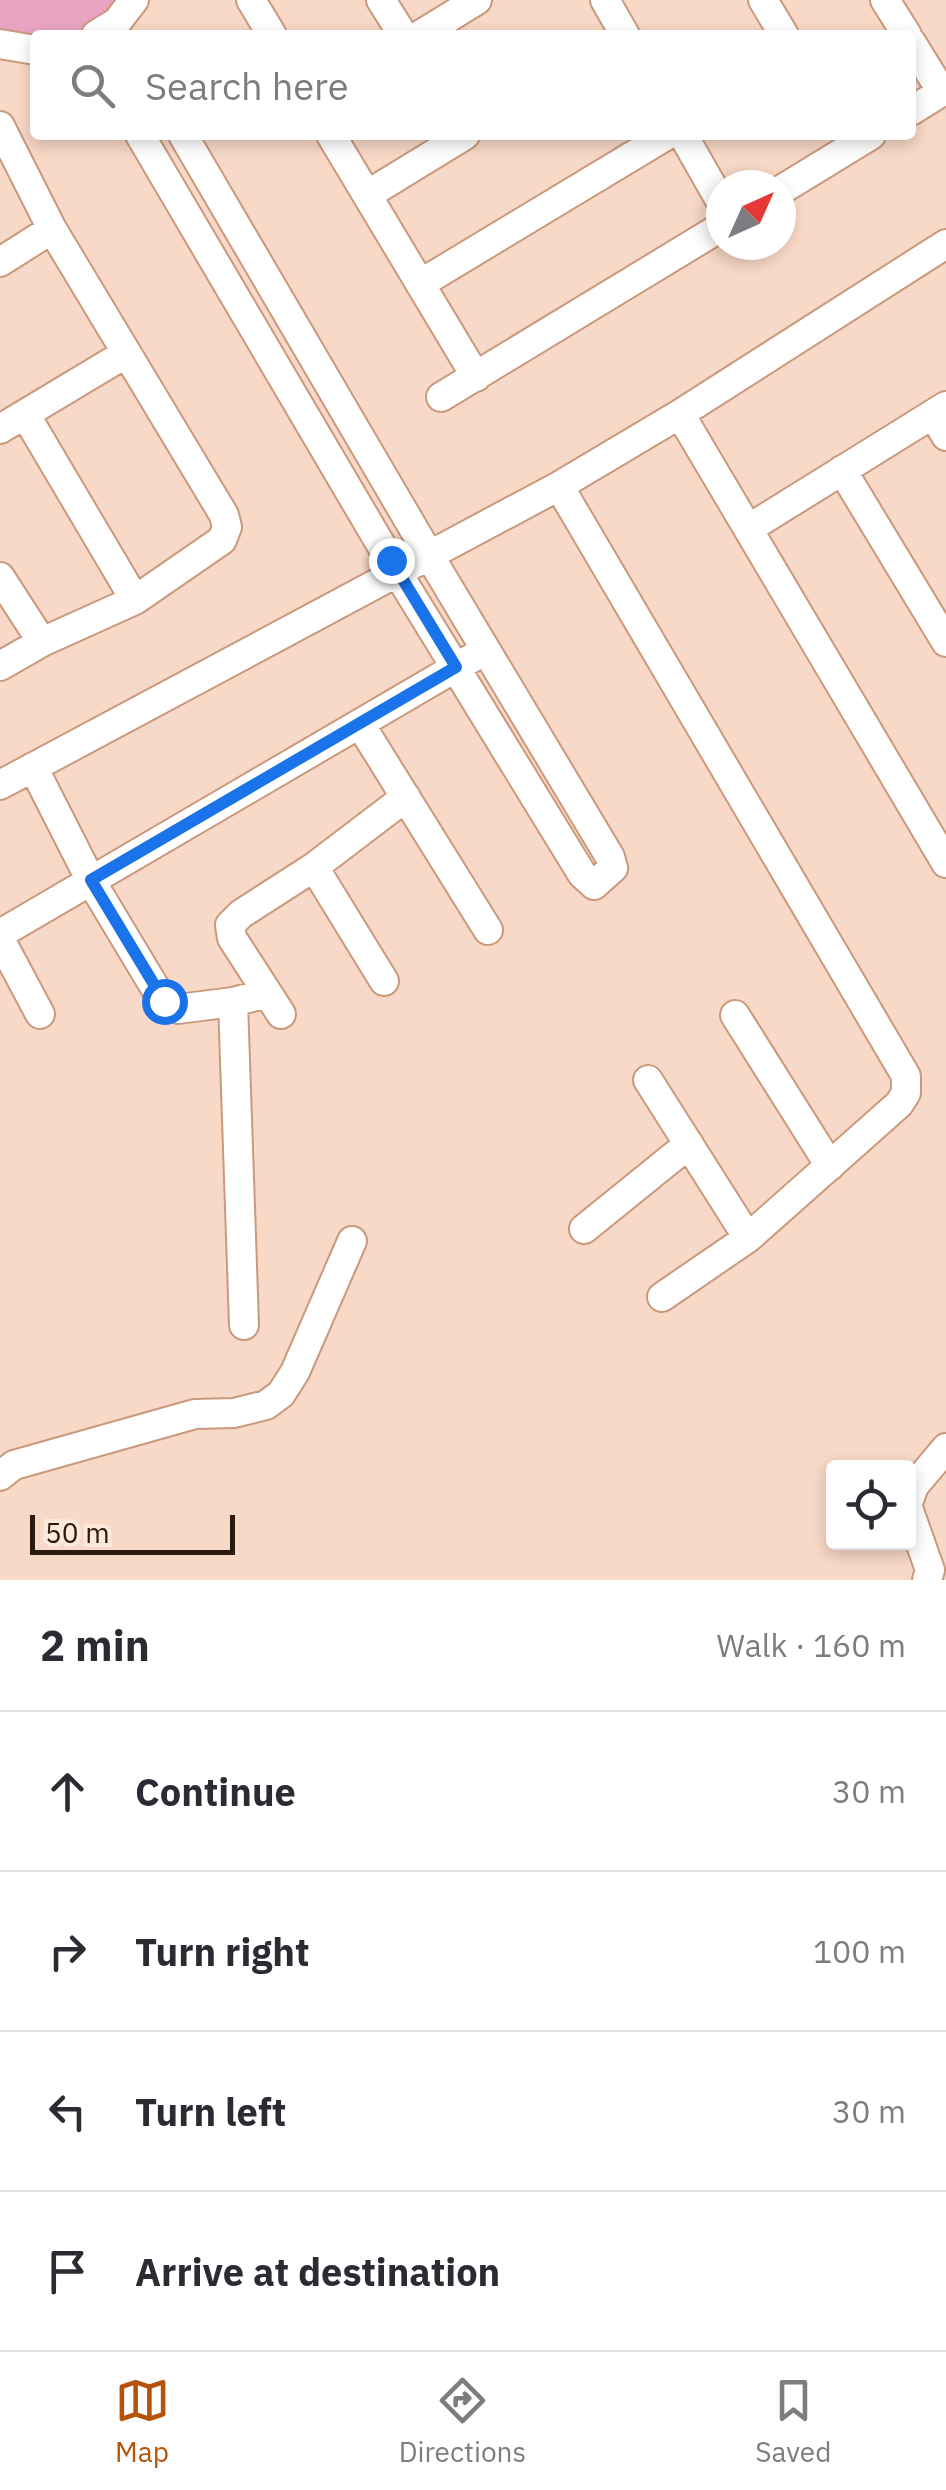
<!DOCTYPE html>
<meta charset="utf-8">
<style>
:root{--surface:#fff;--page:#f7f7f7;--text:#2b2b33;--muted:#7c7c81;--line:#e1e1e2;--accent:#b45309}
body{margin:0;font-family:"IBM Plex Sans",sans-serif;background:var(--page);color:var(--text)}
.controls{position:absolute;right:30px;bottom:30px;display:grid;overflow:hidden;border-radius:10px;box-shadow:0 5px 15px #0003}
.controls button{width:90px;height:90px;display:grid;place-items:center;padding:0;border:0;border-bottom:2px solid var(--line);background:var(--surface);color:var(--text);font:50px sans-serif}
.compass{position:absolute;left:706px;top:170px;width:90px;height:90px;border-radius:50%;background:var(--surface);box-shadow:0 5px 15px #0003;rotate:45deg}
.scale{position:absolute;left:30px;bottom:25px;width:205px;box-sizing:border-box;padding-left:10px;border:5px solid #2c1a0f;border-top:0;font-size:28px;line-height:35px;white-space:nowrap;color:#2c1a0f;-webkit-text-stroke:8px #fde8dc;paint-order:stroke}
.stop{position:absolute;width:30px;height:30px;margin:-22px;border:8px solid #1a73e8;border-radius:50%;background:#fff}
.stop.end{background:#1a73e8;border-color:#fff;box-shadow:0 2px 10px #0008}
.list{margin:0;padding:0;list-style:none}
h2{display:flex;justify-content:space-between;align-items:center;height:130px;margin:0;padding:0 40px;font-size:42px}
h2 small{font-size:32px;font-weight:400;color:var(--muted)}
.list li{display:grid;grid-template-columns:65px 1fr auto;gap:30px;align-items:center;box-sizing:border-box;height:160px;padding:0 40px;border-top:2px solid var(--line)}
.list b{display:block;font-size:38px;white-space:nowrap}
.list em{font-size:32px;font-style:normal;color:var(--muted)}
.icon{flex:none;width:55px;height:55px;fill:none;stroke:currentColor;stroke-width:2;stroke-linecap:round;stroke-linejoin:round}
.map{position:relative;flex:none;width:946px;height:1580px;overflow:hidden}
.search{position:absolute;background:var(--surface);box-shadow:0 5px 15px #0003;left:30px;right:30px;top:30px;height:110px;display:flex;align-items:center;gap:25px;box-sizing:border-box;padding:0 35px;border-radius:10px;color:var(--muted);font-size:38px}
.sheet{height:770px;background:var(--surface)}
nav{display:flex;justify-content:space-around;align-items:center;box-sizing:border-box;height:140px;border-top:2px solid var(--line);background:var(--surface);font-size:28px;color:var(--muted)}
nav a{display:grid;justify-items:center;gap:5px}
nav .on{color:var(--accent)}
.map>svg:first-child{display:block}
.green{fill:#e8a4c1}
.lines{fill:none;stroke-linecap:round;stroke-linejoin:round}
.minor-casing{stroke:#ca997c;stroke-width:32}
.minor{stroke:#fff;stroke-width:28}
.route{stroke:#1a73e8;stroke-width:12}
</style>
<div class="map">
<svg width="946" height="1580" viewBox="0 0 946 1580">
<rect width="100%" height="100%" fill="#f8d8c6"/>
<path class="green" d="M0 0H130C91 32 85 35 35 35V42L0 37Z"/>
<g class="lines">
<g class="minor-casing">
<path id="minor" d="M251 0 272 35
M381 0 403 35
M605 0 625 35
M763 0 784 35
M885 0 907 35
M96 35 117 22 134 0
M420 35 477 0
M911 42 942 92
M0 44 35 50
M911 111 946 89
M0 126 52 229 224 515 227 527 222 540 135 600 42 642 0 666
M140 135 397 572 582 874 594 885 613 868 610 857 429 555 183 135
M331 135 476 377
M683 135 721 202
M781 190 871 135
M367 195 465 135
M0 262 52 229
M420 284 667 135
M441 397 721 227
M25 414 135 600
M680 414 946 863
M933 414 946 436
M0 429 125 354
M842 470 946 642
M559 486 906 1076V1093L899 1104 748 1238 662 1297
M748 529 946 406
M0 577 42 642
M360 724 488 930
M33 767 91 881 163 1001 178 1009 233 1002 267 993
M0 785 559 486 680 414 946 244
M314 867 384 981
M0 934 472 658
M0 939 40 1014
M233 1002 244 1325
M281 1014 232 938 230 925 241 914 314 867 406 797
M735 1015 830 1166
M648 1080 748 1238
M584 1229 689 1144
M0 1476 14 1465 195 1414 234 1413 266 1405 281 1394 295 1372 352 1241
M908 1503 914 1486 946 1448
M908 1508 930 1570 927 1580"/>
</g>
<use href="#minor" class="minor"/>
</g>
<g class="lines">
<path class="route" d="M164 1001 91 880 456 667 391 560"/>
</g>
</svg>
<div class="controls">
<button><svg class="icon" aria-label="locate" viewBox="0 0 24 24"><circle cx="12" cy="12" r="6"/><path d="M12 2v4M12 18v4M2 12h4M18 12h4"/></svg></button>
</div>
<svg class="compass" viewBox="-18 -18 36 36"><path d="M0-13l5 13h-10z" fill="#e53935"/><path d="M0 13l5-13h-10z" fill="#7c7c81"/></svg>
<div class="scale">50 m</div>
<div class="stop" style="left:164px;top:1001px"></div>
<div class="stop end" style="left:391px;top:560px"></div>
<div class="search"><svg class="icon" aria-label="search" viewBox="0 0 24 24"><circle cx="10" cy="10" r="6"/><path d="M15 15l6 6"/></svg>Search here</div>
</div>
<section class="sheet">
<h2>2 min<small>Walk · 160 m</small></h2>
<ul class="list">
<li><svg class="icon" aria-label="ahead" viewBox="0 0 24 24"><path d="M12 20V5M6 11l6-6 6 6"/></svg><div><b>Continue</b></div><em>30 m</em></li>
<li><svg class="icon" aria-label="right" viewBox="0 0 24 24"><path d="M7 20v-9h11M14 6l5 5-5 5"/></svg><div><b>Turn right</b></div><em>100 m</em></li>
<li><svg class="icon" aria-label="left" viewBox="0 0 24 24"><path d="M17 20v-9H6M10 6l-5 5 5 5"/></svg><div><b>Turn left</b></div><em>30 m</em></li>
<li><svg class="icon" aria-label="arrive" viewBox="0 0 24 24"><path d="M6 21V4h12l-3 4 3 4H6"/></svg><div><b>Arrive at destination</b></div></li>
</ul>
</section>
<nav>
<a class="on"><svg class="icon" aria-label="map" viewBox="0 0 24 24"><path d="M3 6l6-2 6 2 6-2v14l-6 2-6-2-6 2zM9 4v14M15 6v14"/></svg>Map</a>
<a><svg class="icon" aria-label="directions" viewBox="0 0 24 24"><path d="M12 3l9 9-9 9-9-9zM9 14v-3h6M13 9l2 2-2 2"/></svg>Directions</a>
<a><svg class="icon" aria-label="saved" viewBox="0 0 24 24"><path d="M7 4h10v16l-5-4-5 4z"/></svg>Saved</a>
</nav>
